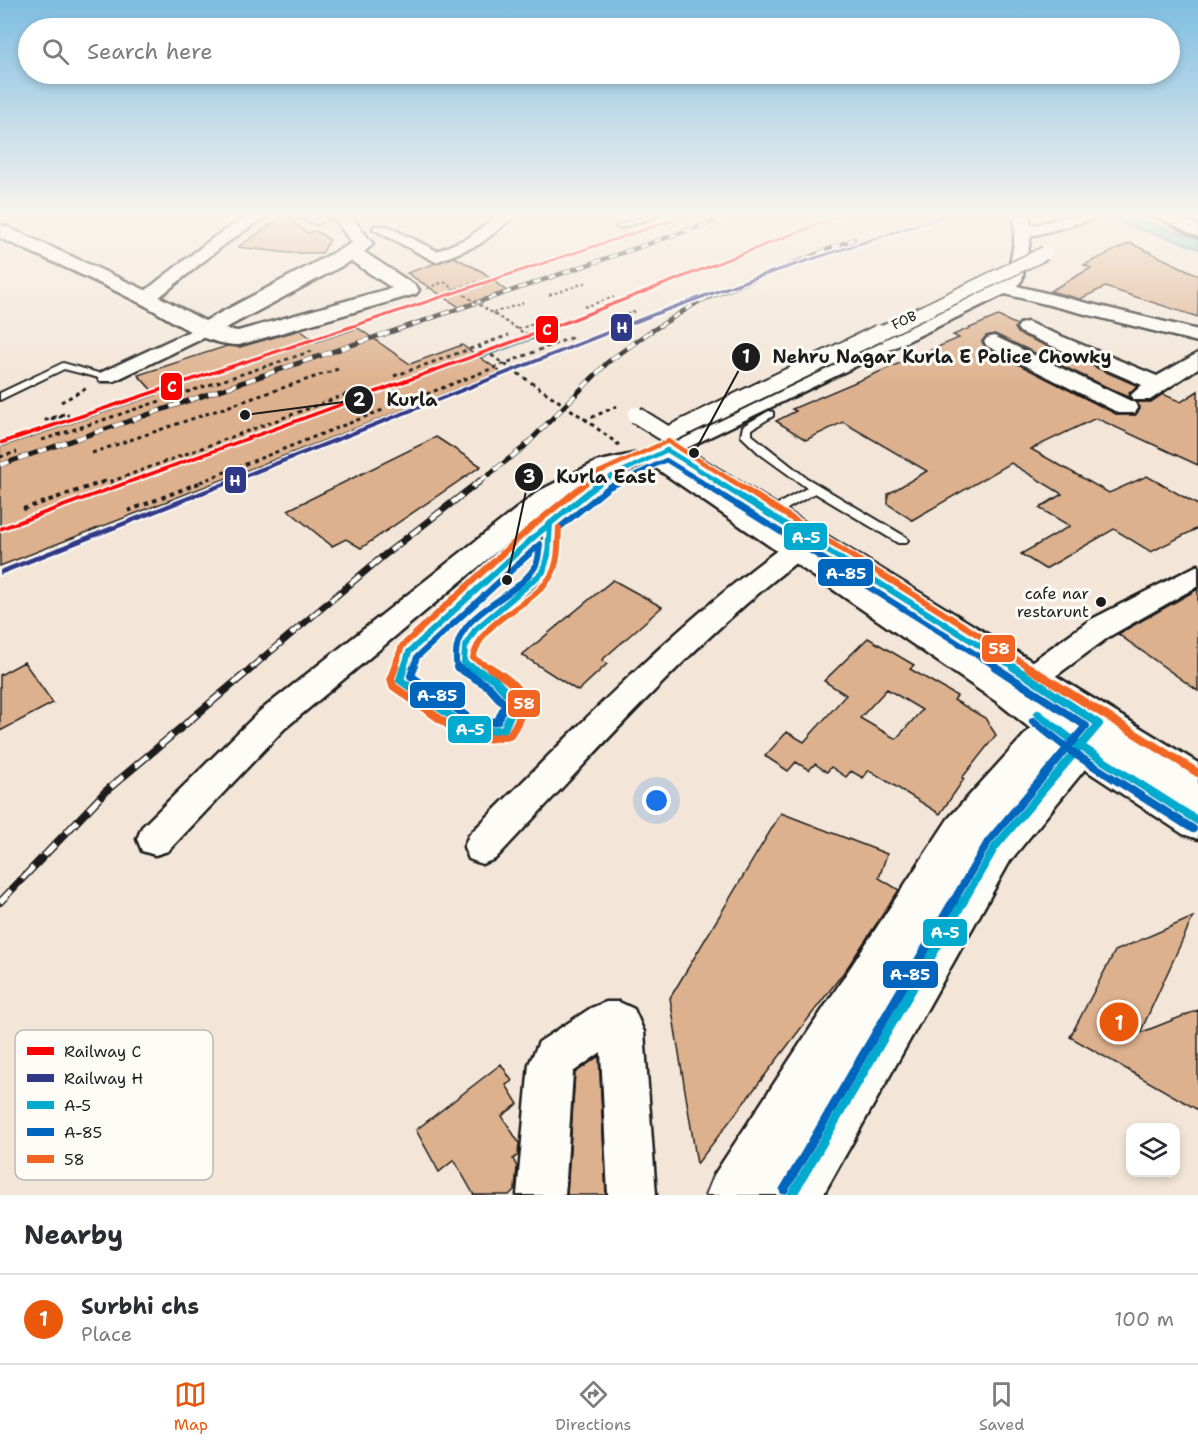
<!DOCTYPE html>
<style>
:root{--surface:#fff;--page:#f2f2f3;--text:#2b2b33;--muted:#7c7c81;--line:#e1e1e2;--accent:#ea580c}
body{margin:0;font-family:"Shantell Sans",sans-serif;background:var(--page);color:var(--text)}
.controls{position:absolute;right:18px;bottom:18px;display:grid;overflow:hidden;border-radius:12px;box-shadow:0 3px 9px #0003}
.controls button{width:54px;height:54px;display:grid;place-items:center;padding:0;border:0;border-bottom:2px solid var(--line);background:var(--surface);color:var(--text);font:30px sans-serif}
.you{position:absolute;left:657px;top:801px;width:21px;height:21px;margin:-15px;border:4px solid #fff;border-radius:50%;background:#1a73e8;box-shadow:0 0 0 9px #1a73e833}
.badge{display:grid;place-items:center;width:39px;height:39px;border-radius:50%;background:var(--accent);color:#fff;font-size:20px;font-weight:700}
.pin{position:absolute;translate:-50% -50%;border:3px solid #fff;box-shadow:0 2px 6px #0006}
.list{margin:0;padding:0;list-style:none}
h2{display:flex;justify-content:space-between;align-items:center;height:78px;margin:0;padding:0 24px;font-size:26px}
h2 small{font-size:20px;font-weight:400;color:var(--muted)}
.list li{display:grid;grid-template-columns:39px 1fr auto;gap:18px;align-items:center;box-sizing:border-box;height:90px;padding:0 24px;border-top:2px solid var(--line)}
.list b{display:block;font-size:22px;white-space:nowrap}
.list p{margin:0;font-size:20px;white-space:nowrap;color:var(--muted)}
.list em{font-size:20px;font-style:normal;color:var(--muted)}
.icon{flex:none;width:33px;height:33px;fill:none;stroke:currentColor;stroke-width:2;stroke-linecap:round;stroke-linejoin:round}
.map{position:relative;flex:none;width:1198px;height:1195px;overflow:hidden}
.search{position:absolute;background:var(--surface);box-shadow:0 3px 9px #0003;left:18px;right:18px;top:18px;height:66px;display:flex;align-items:center;gap:15px;box-sizing:border-box;padding:0 21px;border-radius:33px;color:var(--muted);font-size:22px}
.sheet{height:168px;background:var(--surface)}
nav{display:flex;justify-content:space-around;align-items:center;box-sizing:border-box;height:84px;border-top:2px solid var(--line);background:var(--surface);font-size:16px;color:var(--muted)}
nav a{display:grid;justify-items:center;gap:3px}
nav .on{color:var(--accent)}
.map>svg:first-child{display:block}
.water{fill:#7ccbd9;stroke:#56858d;stroke-width:1.5}
.lines{fill:none;stroke-linecap:round;stroke-linejoin:round}
.stream{fill:#56858d;fill-rule:evenodd}
.building{fill:#ddb18e;stroke:#1c1c1c;stroke-width:1.5;fill-rule:evenodd}
.service-casing{stroke:#1c1c1c;stroke-width:4}
.minor-casing{stroke:#1c1c1c;stroke-width:5}
.tertiary-casing{stroke:#1c1c1c;stroke-width:5}
.secondary-casing{stroke:#1c1c1c;stroke-width:5}
.path-far2{stroke:#1c1c1c;stroke-width:2;stroke-dasharray:3 3;stroke-linecap:butt}
.path-far1{stroke:#1c1c1c;stroke-width:3;stroke-dasharray:4 4;stroke-linecap:butt}
.path{stroke:#1c1c1c;stroke-width:4;stroke-dasharray:4.5 4.5;stroke-linecap:butt}
.service{fill:#fdfcf7;fill-rule:evenodd}
.minor{fill:#fdfcf7;fill-rule:evenodd}
.tertiary{fill:#fdfcf7;fill-rule:evenodd}
.secondary{fill:#fdfcf7;fill-rule:evenodd}
.rail-far3-casing{stroke:#1c1c1c;stroke-width:4.5}
.rail-far2-casing{stroke:#1c1c1c;stroke-width:5}
.rail-far1-casing{stroke:#1c1c1c;stroke-width:7}
.rail-casing{stroke:#1c1c1c;stroke-width:8}
.rail-far3{stroke:#fdfcf7;stroke-width:3;stroke-dasharray:8;stroke-linecap:butt}
.rail-far2{stroke:#fdfcf7;stroke-width:4;stroke-dasharray:10;stroke-linecap:butt}
.rail-far1{stroke:#fdfcf7;stroke-width:4.5;stroke-dasharray:13;stroke-linecap:butt}
.rail{stroke:#fdfcf7;stroke-width:5;stroke-dasharray:16;stroke-linecap:butt}
.pedestrian-bridge-far1-casing{stroke:#1c1c1c;stroke-width:16;stroke-linecap:butt}
.pedestrian-bridge-casing{stroke:#1c1c1c;stroke-width:20;stroke-linecap:butt}
.path-bridge-far1{stroke:#1c1c1c;stroke-width:2;stroke-dasharray:3 3;stroke-linecap:butt}
.path-bridge{stroke:#1c1c1c;stroke-width:3;stroke-dasharray:4 4;stroke-linecap:butt}
.pedestrian-bridge-far1{stroke:#fdfcf7;stroke-width:13}
.pedestrian-bridge{stroke:#fdfcf7;stroke-width:16}
.bus-1-far3-casing{stroke:#fdfcf7;stroke-width:8}
.bus-1-far2-casing{stroke:#fdfcf7;stroke-width:10}
.bus-1-far1-casing{stroke:#fdfcf7;stroke-width:12}
.bus-1-casing{stroke:#fdfcf7;stroke-width:14}
.bus-2-far3-casing{stroke:#fdfcf7;stroke-width:8}
.bus-2-far2-casing{stroke:#fdfcf7;stroke-width:10}
.bus-2-far1-casing{stroke:#fdfcf7;stroke-width:12}
.bus-2-casing{stroke:#fdfcf7;stroke-width:14}
.bus-3-far2-casing{stroke:#fdfcf7;stroke-width:8}
.bus-3-far1-casing{stroke:#fdfcf7;stroke-width:10}
.bus-3-casing{stroke:#fdfcf7;stroke-width:12}
.bus-1-far3{stroke:#00a9ce;stroke-width:4.5}
.bus-1-far2{stroke:#00a9ce;stroke-width:6}
.bus-1-far1{stroke:#00a9ce;stroke-width:8}
.bus-1{stroke:#00a9ce;stroke-width:9}
.bus-2-far3{stroke:#0065bd;stroke-width:4.5}
.bus-2-far2{stroke:#0065bd;stroke-width:6}
.bus-2-far1{stroke:#0065bd;stroke-width:8}
.bus-2{stroke:#0065bd;stroke-width:9}
.bus-3-far2{stroke:#f26522;stroke-width:4.5}
.bus-3-far1{stroke:#f26522;stroke-width:6}
.bus-3{stroke:#f26522;stroke-width:8}
.rail-1-casing{stroke:#fdfcf7;stroke-width:4}
.rail-2-casing{stroke:#fdfcf7;stroke-width:4}
.rail-1{fill:#f00;fill-rule:evenodd}
.rail-2{fill:#303888;fill-rule:evenodd}
.poi-dot{fill:#1c1c1c;stroke:#fdfcf7;stroke-width:2}
.labels{text-anchor:middle;dominant-baseline:central;stroke-width:6;stroke-linejoin:round;paint-order:stroke}
.far-street-label{font-size:14px;fill:#1c1c1c;stroke:#fdfcf7}
.poi-label{font-size:16px;fill:#1c1c1c;stroke:#fdfcf7;text-anchor:end}
.key{fill:#fdfcf7;stroke:#bab9b5;stroke-width:1.5}
.key-label{font-size:16px;fill:#1c1c1c}
.leader{fill:none;stroke:#1c1c1c;stroke-width:2}
.callout-dot{fill:#1c1c1c;stroke:#fdfcf7;stroke-width:2}
.mark-label{font-size:18px;text-anchor:middle;font-weight:bold;fill:#fff}
.callout-label{font-size:18px;text-anchor:middle;font-weight:bold;fill:#1c1c1c;stroke:#fdfcf7;stroke-width:6;stroke-linejoin:round;paint-order:stroke}
.line-badge{stroke:#fdfcf7;stroke-width:2}
.badge-label{font-size:16px;text-anchor:middle;font-weight:bold;fill:#fff}
</style>
<div class="map">
<svg width="1198" height="1195" viewBox="0 0 1198 1195">
<rect width="100%" height="100%" fill="#f3e6d8"/>
<filter id="ink" filterUnits="userSpaceOnUse"><feTurbulence type="fractalNoise" baseFrequency=".0167" numOctaves="2"/><feDisplacementMap in="SourceGraphic" scale="12" xChannelSelector="R" yChannelSelector="G"/><feConvolveMatrix kernelMatrix="1 2 1 2 8 2 1 2 1" color-interpolation-filters="sRGB"/></filter>
<g filter="url(#ink)">
<path class="water" d="M1102 216C1127 216 1175 229 1198 240V249C1167 235 1134 230 1102 216Z"/>
<g class="lines">
<path class="stream" d="M531 337 533 338V340L475 361 470 360Z"/>
</g>
<path class="building" d="M284 216 308 233 316 231 330 240 322 253H289L238 247Z
M1130 243 1198 275V317L1105 287 1080 299 1050 291 1091 268 1084 265Z
M454 257 483 272 506 291 459 307 407 273Z
M998 316 1017 325 1015 328 1019 334 1138 386 1129 393 1130 398 995 334 986 336 982 341 986 348 1118 415H1135L1140 409 1137 402H1151L1163 394 1181 402 1198 391V465L1096 418 1031 449 1109 493 1147 476 1198 505V528L1151 552 1114 529 1045 569 1021 554 1070 526 1039 508 1062 494 1011 463 912 520 888 504V494L927 471 843 422 806 440 776 421 796 411 792 409 959 338 953 335Z
M358 328 410 364 462 345 501 372 0 566V447L156 395 138 375 227 346 240 347 300 330 316 342Z
M436 437 481 466 361 548 346 539 332 546 288 510Z
M613 580 662 607 602 660 607 664 578 691 522 655Z
M1198 589V691L1118 634Z
M868 638 914 665 910 669 957 696 954 700 985 718 996 735 962 778 964 779 940 814 869 770 863 778 851 771 846 777 831 767 827 772 815 764 809 770 796 762 788 771 765 756 787 732 804 742 846 695 824 681ZM887 689 922 710 896 739 860 718Z
M24 662 53 703 0 731V675Z
M781 813 887 854 879 878 899 890 847 968 697 1164 670 998Z
M1193 917 1140 1033 1198 1010V1110L1070 1037 1115 951Z
M599 1056 606 1195H567L575 1073Z
M501 1064 512 1081 506 1085 518 1104 502 1116 519 1143 518 1155 513 1159 517 1167 515 1189 509 1195H474L454 1160 439 1172 416 1130Z"/>
<g class="lines">
<g class="service-casing">
<path id="service" d="M292 216 317 220 321 218 320 216H327L329 219 317 224Z
M646 216H658L620 228 616 226Z
M63 363 112 377 107 380 64 369 0 400V393Z
M769 411 773 412V416L752 429V435L805 477 906 537 908 540 906 543H898L815 493 773 517H765L763 514 765 511 807 488 760 454 741 436 743 426Z
M641 460 645 461V465L608 481 556 525 554 555 548 575 480 634 472 647 471 660 499 675 523 703 510 733 475 739 469 737 395 684 393 680 404 648 531 533 600 477ZM543 536C542 547 543 563 535 571 517 592 441 633 459 667L489 683 507 704 499 723 477 726 408 678 415 655Z"/>
</g>
<g class="minor-casing">
<path id="minor" d="M247 216H266L225 244 153 302H141L138 298 141 294 213 238Z
M497 216H515L480 244 436 262 373 229 375 226H387L437 251 468 238Z
M1014 216H1030L1031 226 1070 216H1097L1094 219 1031 236 1022 280 1017 286 1198 330V342L1005 294 668 457 665 461 613 473 557 501 284 729 168 851 155 855 142 851 137 839 142 827 260 711 539 491 596 462 656 449 659 445 997 284C1013 271 1016 237 1014 216Z
M1156 216H1177L1198 226V237Z
M1027 322 1157 376 1198 353V368L1150 400H1134L1131 395 1142 385 1020 332 1017 328 1020 324Z
M205 324 215 330 212 334 114 381H100L97 377 100 373Z
M994 336 1135 403 1138 408 1135 413H1119L987 346 984 342 987 338Z
M809 531 818 534 822 540 818 546C697 635 599 750 495 859L482 864 469 859 464 847 469 835C575 731 677 620 800 534Z
M1198 565V586L1110 636 1042 686 1031 690 1020 686 1015 678 1020 670 1090 620Z
M606 1002H619L634 1009 644 1032 656 1195H608L601 1052 573 1072 565 1195H517L529 1064 539 1042 591 1008Z"/>
</g>
<g class="tertiary-casing">
<path id="tertiary" d="M332 216H351L373 244 364 252 416 286 419 290 416 294 239 345C202 345 171 318 138 302 93 279 46 259 0 238V225L7 227 154 294 205 321 352 243ZM351 261 392 288 238 331 224 329Z
M1072 692 1085 697 1091 707 1087 715 1098 711 1111 715 1117 726 1111 737 1010 861 823 1195H706L714 1175 948 819 1059 697Z"/>
</g>
<g class="secondary-casing">
<path id="secondary" d="M667 442 677 444 1198 763V839L1183 834 1066 757 997 702 647 462 643 456 647 450Z"/>
</g>
<path class="path-far2" d="M427 288 444 282
M451 290 480 281
M549 295 588 282
M584 307 614 297
M493 313 523 303
M610 321 638 310
M518 329 546 320"/>
<path class="path-far1" d="M394 376 509 335
M419 397 575 336
M61 402 89 387
M617 406 586 420 619 445
M64 414 46 420 69 415
M42 440 315 350
M92 453 338 369
M0 457 17 452
M102 482 109 480
M110 482 361 389
M200 482 385 409"/>
<path class="path" d="M110 482 113 481
M23 509 106 481
M128 511 204 481"/>
<use href="#service" class="service"/>
<use href="#minor" class="minor"/>
<use href="#tertiary" class="tertiary"/>
<use href="#secondary" class="secondary"/>
<g class="rail-far3-casing">
<path id="rail-far3" d="M382 335 730 216
M645 335 698 302 854 239"/>
</g>
<g class="rail-far2-casing">
<path id="rail-far2" d="M0 465 387 333
M479 482 523 448 608 362 648 333"/>
</g>
<g class="rail-far1-casing">
<path id="rail-far1" d="M251 668 382 557 480 481"/>
</g>
<g class="rail-casing">
<path id="rail" d="M0 902 106 791 253 667"/>
</g>
<use href="#rail-far3" class="rail-far3"/>
<use href="#rail-far2" class="rail-far2"/>
<use href="#rail-far1" class="rail-far1"/>
<use href="#rail" class="rail"/>
<g class="pedestrian-bridge-far1-casing">
<path id="pedestrian-bridge-far1" d="M876 335 1045 253"/>
</g>
<g class="pedestrian-bridge-casing">
<path id="pedestrian-bridge" d="M636 415 668 435 879 333"/>
</g>
<path class="path-bridge-far1" d="M444 282 527 335"/>
<path class="path-bridge" d="M525 333 547 347
M478 346 586 420"/>
<use href="#pedestrian-bridge-far1" class="pedestrian-bridge-far1"/>
<use href="#pedestrian-bridge" class="pedestrian-bridge"/>
<g class="bus-1-far3-casing">
<path id="bus-1-far3" d="M600 482 667 450 719 482"/>
</g>
<g class="bus-1-far2-casing">
<path id="bus-1-far2" d="M716 481 1015 668
M404 668 409 652 535 536 602 481
M474 668 464 663 465 647 475 630 543 572 548 555 550 524"/>
</g>
<g class="bus-1-far1-casing">
<path id="bus-1-far1" d="M404 667 400 680 475 733 504 729 515 703 494 679 471 667
M1038 714 1080 746 1198 821
M963 902 995 847 1099 724 1013 667"/>
</g>
<g class="bus-1-casing">
<path id="bus-1" d="M792 1195 964 900"/>
</g>
<g class="bus-2-far3-casing">
<path id="bus-2-far3" d="M619 482 666 460 702 482"/>
</g>
<g class="bus-2-far2-casing">
<path id="bus-2-far2" d="M699 481 998 668
M559 528 609 487 622 481
M413 668 417 657 540 544C539 551 539 560 535 567 511 604 446 614 457 668"/>
</g>
<g class="bus-2-far1-casing">
<path id="bus-2-far1" d="M414 667 411 676 477 724 498 721 505 705 488 686 457 667
M1033 721 1075 754 1193 829
M953 902 988 842 1086 726 995 667"/>
</g>
<g class="bus-2-casing">
<path id="bus-2" d="M784 1190 954 900"/>
</g>
<g class="bus-3-far2-casing">
<path id="bus-3-far2" d="M586 482 599 472 668 441 734 482"/>
</g>
<g class="bus-3-far1-casing">
<path id="bus-3-far1" d="M732 481 1031 668
M394 668 402 646 529 529 588 481
M491 668 473 658C484 614 532 609 552 574 559 560 558 543 559 528"/>
</g>
<g class="bus-3-casing">
<path id="bus-3" d="M395 667 391 678 393 686 471 741 509 736C534 701 522 687 489 667
M1028 667 1198 773"/>
</g>
<use href="#bus-1-far3" class="bus-1-far3"/>
<use href="#bus-1-far2" class="bus-1-far2"/>
<use href="#bus-1-far1" class="bus-1-far1"/>
<use href="#bus-1" class="bus-1"/>
<use href="#bus-2-far3" class="bus-2-far3"/>
<use href="#bus-2-far2" class="bus-2-far2"/>
<use href="#bus-2-far1" class="bus-2-far1"/>
<use href="#bus-2" class="bus-2"/>
<use href="#bus-3-far2" class="bus-3-far2"/>
<use href="#bus-3-far1" class="bus-3-far1"/>
<use href="#bus-3" class="bus-3"/>
<g class="rail-1-casing">
<path id="rail-1" d="M682 216H689L0 445V441Z
M836 216H842L566 324 0 531V527L562 322Z"/>
</g>
<g class="rail-2-casing">
<path id="rail-2" d="M941 216H948L756 279 657 315 0 575V570L653 313 752 277Z"/>
</g>
<use href="#rail-1" class="rail-1"/>
<use href="#rail-2" class="rail-2"/>
</g>
</g>
<linearGradient id="sky" x2="0" y2="1"><stop stop-color="#7dbde2"/><stop offset="0.56" stop-color="#faf4ed"/><stop offset="1" stop-color="#faf4ed" stop-opacity="0"/></linearGradient>
<rect width="1198" height="384" fill="url(#sky)"/>
<circle class="poi-dot" cx="1101" cy="602" r="6"/>
<g class="labels">
<g class="far-street-label">
<text transform="translate(904 320) rotate(-25)">FOB</text>
</g>
<g class="poi-label">
<text x="1089" y="593">cafe nar<tspan x="1089" dy="18">restarunt</tspan></text>
</g>
</g>
<rect x="15" y="1030" width="198" height="150" rx="9" class="key"/>
<rect x="27" y="1047" width="27" height="8" fill="#f00"/>
<rect x="27" y="1074" width="27" height="8" fill="#303888"/>
<rect x="27" y="1101" width="27" height="8" fill="#00a9ce"/>
<rect x="27" y="1128" width="27" height="8" fill="#0065bd"/>
<rect x="27" y="1155" width="27" height="8" fill="#f26522"/>
<g class="key-label">
<text x="64" y="1057">Railway C</text>
<text x="64" y="1084">Railway H</text>
<text x="64" y="1111">A-5</text>
<text x="64" y="1138">A-85</text>
<text x="64" y="1165">58</text>
</g>
<path class="leader" d="M694 453L746 357M245 415L359 400M507 580L529 477"/>
<g class="callout-dot">
<circle cx="694" cy="453" r="6"/>
<circle cx="245" cy="415" r="6"/>
<circle cx="507" cy="580" r="6"/>
<circle cx="746" cy="357" r="15"/>
<circle cx="359" cy="400" r="15"/>
<circle cx="529" cy="477" r="15"/>
</g>
<g class="mark-label">
<text x="746" y="363">1</text>
<text x="359" y="406">2</text>
<text x="529" y="483">3</text>
</g>
<g class="callout-label">
<text x="942" y="363">Nehru Nagar Kurla E Police Chowky</text>
<text x="412" y="406">Kurla</text>
<text x="606" y="483">Kurla East</text>
</g>
<g class="line-badge">
<rect x="610" y="313" width="23" height="29" rx="6" fill="#303888"/>
<rect x="535" y="315" width="24" height="29" rx="6" fill="#f00"/>
<rect x="160" y="372" width="23" height="29" rx="6" fill="#f00"/>
<rect x="224" y="466" width="23" height="28" rx="6" fill="#303888"/>
<rect x="783" y="522" width="45" height="29" rx="6" fill="#00a9ce"/>
<rect x="817" y="558" width="57" height="29" rx="6" fill="#0065bd"/>
<rect x="981" y="634" width="35" height="29" rx="6" fill="#f26522"/>
<rect x="409" y="681" width="57" height="28" rx="6" fill="#0065bd"/>
<rect x="507" y="689" width="34" height="29" rx="6" fill="#f26522"/>
<rect x="447" y="715" width="45" height="29" rx="6" fill="#00a9ce"/>
<rect x="922" y="918" width="46" height="29" rx="6" fill="#00a9ce"/>
<rect x="882" y="960" width="57" height="29" rx="6" fill="#0065bd"/>
</g>
<g class="badge-label">
<text x="622" y="333">H</text>
<text x="547" y="335">C</text>
<text x="172" y="392">C</text>
<text x="235" y="486">H</text>
<text x="806" y="543">A-5</text>
<text x="846" y="579">A-85</text>
<text x="999" y="654">58</text>
<text x="437" y="701">A-85</text>
<text x="524" y="709">58</text>
<text x="470" y="735">A-5</text>
<text x="945" y="938">A-5</text>
<text x="910" y="980">A-85</text>
</g>
</svg>
<div class="controls">
<button><svg class="icon" aria-label="layers" viewBox="0 0 24 24"><path d="M12 4l9 5-9 5-9-5zM3 14l9 5 9-5"/></svg></button>
</div>
<div class="you"></div>
<div class="pin badge" style="left:1119px;top:1022px">1</div>
<div class="search"><svg class="icon" aria-label="search" viewBox="0 0 24 24"><circle cx="10" cy="10" r="6"/><path d="M15 15l6 6"/></svg>Search here</div>
</div>
<section class="sheet">
<h2>Nearby<small></small></h2>
<ul class="list">
<li><span class="badge">1</span><div><b>Surbhi chs</b><p>Place</p></div><em>100 m</em></li>
</ul>
</section>
<nav>
<a class="on"><svg class="icon" aria-label="map" viewBox="0 0 24 24"><path d="M3 6l6-2 6 2 6-2v14l-6 2-6-2-6 2zM9 4v14M15 6v14"/></svg>Map</a>
<a><svg class="icon" aria-label="directions" viewBox="0 0 24 24"><path d="M12 3l9 9-9 9-9-9zM9 14v-3h6M13 9l2 2-2 2"/></svg>Directions</a>
<a><svg class="icon" aria-label="saved" viewBox="0 0 24 24"><path d="M7 4h10v16l-5-4-5 4z"/></svg>Saved</a>
</nav>
